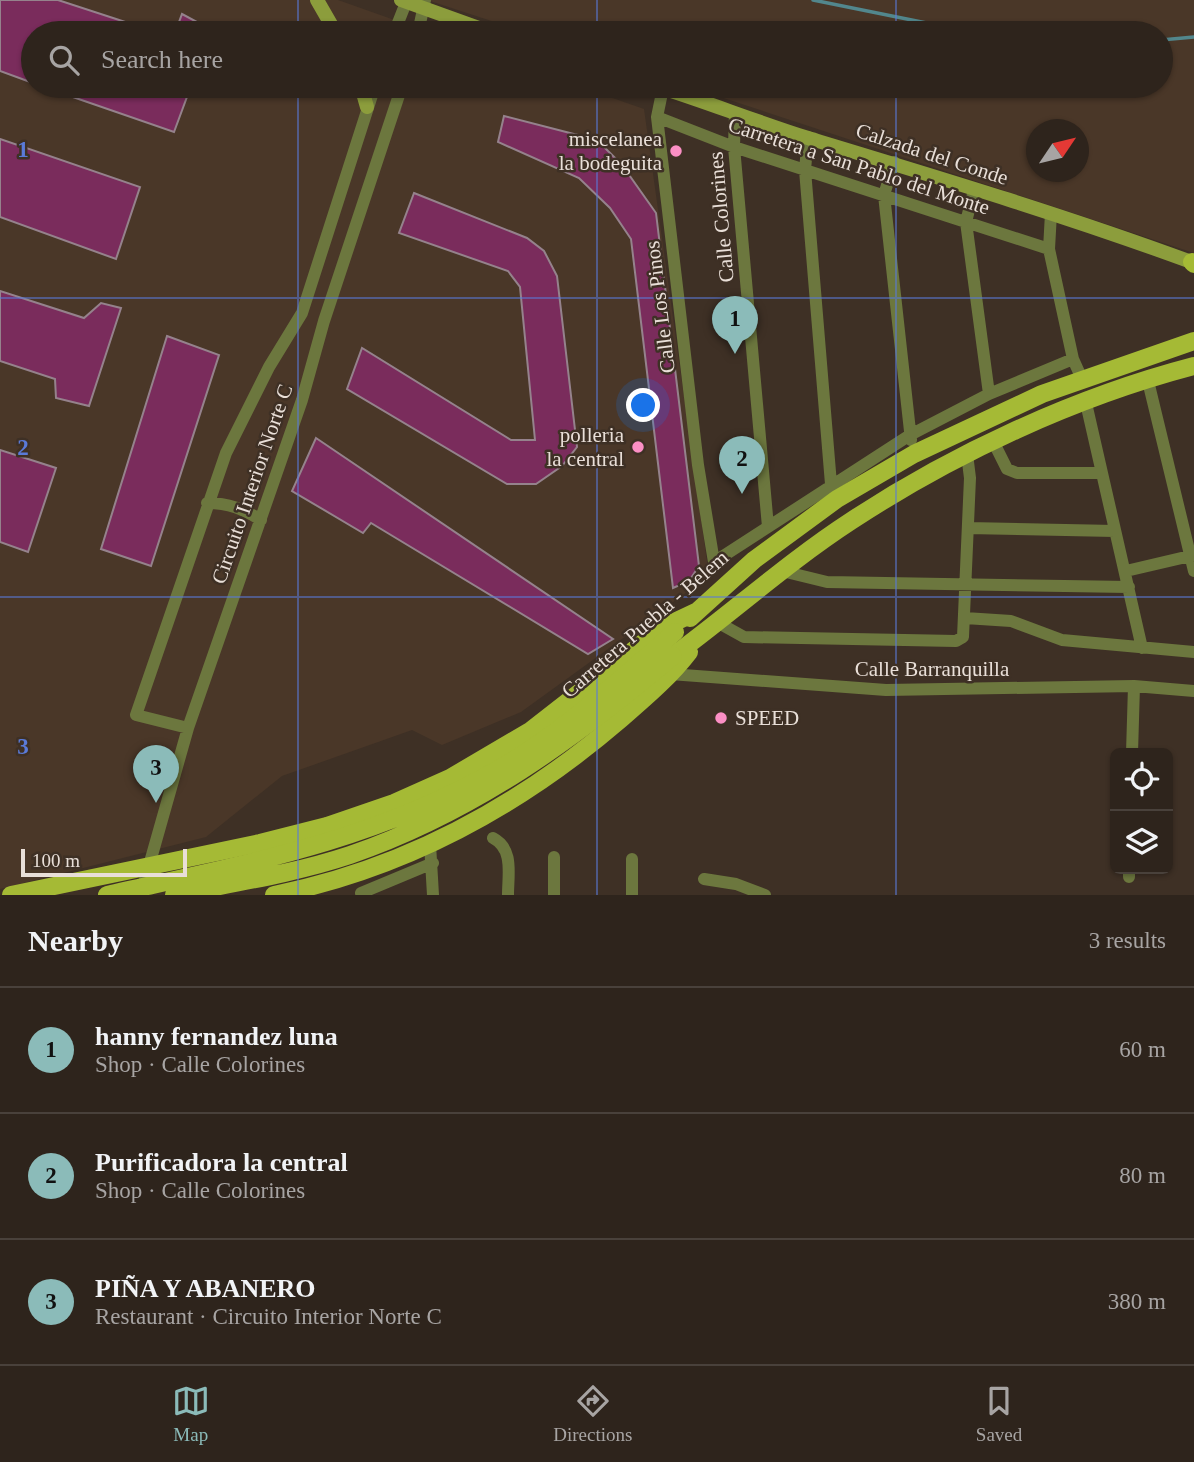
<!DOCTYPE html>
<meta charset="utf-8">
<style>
:root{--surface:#2e241c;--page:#3a3029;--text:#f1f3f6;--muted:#a7a4a3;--line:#49413b;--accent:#8bbbb9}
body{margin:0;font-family:"Times New Roman",serif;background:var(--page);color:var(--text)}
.controls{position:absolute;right:21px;bottom:21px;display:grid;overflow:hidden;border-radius:10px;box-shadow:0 2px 5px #0004}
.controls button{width:63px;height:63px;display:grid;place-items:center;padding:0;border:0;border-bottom:2px solid var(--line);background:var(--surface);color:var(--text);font:35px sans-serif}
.compass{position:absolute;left:1026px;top:119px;width:63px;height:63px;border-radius:50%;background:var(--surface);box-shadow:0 2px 5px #0004;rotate:55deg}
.scale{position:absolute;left:21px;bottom:18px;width:166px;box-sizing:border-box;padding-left:7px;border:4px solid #e9dfd8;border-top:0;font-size:19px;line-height:24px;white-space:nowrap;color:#e9dfd8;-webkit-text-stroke:5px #3e3025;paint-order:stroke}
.you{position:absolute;left:644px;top:406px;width:24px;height:24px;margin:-18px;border:5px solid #fff;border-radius:50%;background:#1a73e8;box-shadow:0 0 0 10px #1a73e833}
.badge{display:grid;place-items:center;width:46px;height:46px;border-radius:50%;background:var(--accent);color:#111;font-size:23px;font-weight:700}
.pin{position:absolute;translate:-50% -58px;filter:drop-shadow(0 2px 4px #0008)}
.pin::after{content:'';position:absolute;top:37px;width:24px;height:21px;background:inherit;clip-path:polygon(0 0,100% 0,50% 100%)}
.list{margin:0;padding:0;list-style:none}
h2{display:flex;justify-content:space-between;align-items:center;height:91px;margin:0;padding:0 28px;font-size:30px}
h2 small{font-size:23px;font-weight:400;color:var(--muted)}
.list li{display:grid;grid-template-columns:46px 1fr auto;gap:21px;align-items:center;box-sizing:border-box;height:126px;padding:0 28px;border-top:2px solid var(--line)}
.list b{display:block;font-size:26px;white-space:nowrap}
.list p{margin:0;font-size:23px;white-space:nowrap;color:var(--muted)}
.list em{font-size:23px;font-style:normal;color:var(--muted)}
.icon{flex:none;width:38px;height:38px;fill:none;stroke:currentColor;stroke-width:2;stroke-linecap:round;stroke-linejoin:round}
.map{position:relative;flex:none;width:1194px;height:895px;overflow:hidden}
.search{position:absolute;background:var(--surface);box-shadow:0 2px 5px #0004;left:21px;right:21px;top:21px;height:77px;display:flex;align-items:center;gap:18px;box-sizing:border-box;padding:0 24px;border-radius:38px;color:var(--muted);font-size:26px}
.sheet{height:469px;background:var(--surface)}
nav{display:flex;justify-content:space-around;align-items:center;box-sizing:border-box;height:98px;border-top:2px solid var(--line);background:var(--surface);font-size:19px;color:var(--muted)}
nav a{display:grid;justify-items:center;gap:4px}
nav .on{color:var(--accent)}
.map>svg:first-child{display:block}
.built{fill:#4a3728;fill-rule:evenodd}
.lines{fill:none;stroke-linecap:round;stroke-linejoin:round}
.stream{stroke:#52878d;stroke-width:3.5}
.building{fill:#7a2c5c;stroke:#95828c;stroke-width:2}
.street{stroke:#6c773e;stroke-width:12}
.secondary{stroke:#8c9d3c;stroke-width:14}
.primary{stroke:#a5ba35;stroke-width:18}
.primary-bridge{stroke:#a5ba35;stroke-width:18}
.grid{fill:none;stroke:#5a7ad8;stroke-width:2;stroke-opacity:0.55}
.poi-dot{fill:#fb8fc4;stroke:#3e3025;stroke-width:2.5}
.labels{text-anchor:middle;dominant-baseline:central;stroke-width:5;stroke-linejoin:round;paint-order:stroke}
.poi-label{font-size:21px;fill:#e9dfd8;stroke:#3e3025;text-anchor:end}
.street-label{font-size:21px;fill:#e9dfd8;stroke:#3e3025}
.grid-label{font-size:23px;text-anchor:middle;font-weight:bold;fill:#5a7ad8;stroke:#3e3025;stroke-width:5;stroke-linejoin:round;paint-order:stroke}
</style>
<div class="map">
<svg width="1194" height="895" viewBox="0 0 1194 895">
<rect width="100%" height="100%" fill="#3e3025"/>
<path class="built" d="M0 0H338L431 33H33V86H578L644 109 709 576 521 712 442 745 412 730 282 776 206 837 0 889Z
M427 0H1194V253L687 86H1161V33H528ZM1036 130H1078V172H1036Z"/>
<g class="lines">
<path class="stream" d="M813 0 976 33
M1161 40 1194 37"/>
</g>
<path class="building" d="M0 0H58L159 33H33V83L0 71Z
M182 14 212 30 210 33H175Z
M41 86H191L174 132Z
M504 116 597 140 622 165 656 213 699 566 689 581 673 588 631 239 610 208 579 178 498 142Z
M0 139 140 187 116 259 0 217Z
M414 193 527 238 544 251 557 276 577 447 562 466 536 484H507L347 389 362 348 511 440H535L520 287 508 271 399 233Z
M0 291 84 318 101 303 121 308 89 406 56 398 55 379 0 361Z
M167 336 219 355 151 566 101 549Z
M316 438 613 639 588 654 371 523 363 533 292 491Z
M0 450 56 468 28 552 0 542Z"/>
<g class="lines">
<path class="street" d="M394 33 407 0
M418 33 425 0
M663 88 657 117 698 465 714 562 910 435 989 394 1073 359 1082 379
M735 113 734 147 768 527
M657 117 734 147 1049 249
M808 137 805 170 831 484
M894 162 884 195 911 440
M974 190 966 222 989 394
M1051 213 1049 249 1073 359
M1148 381 1194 571
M1086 403 1142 648
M993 441 1007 469 1017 473H1102
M207 503C229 503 243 509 261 520
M968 528 1115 531
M782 571 827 582 1129 587
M1126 571 1194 555
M965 618 1011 621 1062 640 1194 652
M717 622 744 637 956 641 963 637 970 478 967 454
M670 674 886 690 1134 686 1194 691
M188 728 136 715 226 453 269 367 302 313 375 86
M1132 753 1134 686
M493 838C514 849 508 874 508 895
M430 844 433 895
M1129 877V869
M704 879 736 884 765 895
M361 893 433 863
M141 894 188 728 302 400 324 321 402 86
M554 895V857
M632 895V859"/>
<path class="secondary" d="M317 0 336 33
M401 0 493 33
M361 86 367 107
M656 86C707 102 757 122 808 138 937 177 1067 216 1194 263"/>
<path class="primary" d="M1192 262 1194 264
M690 618 754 560 837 499 914 454 1042 394 1194 341
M673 656C733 612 788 562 851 521 953 454 1075 397 1194 366
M11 895 260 843 327 826 394 803 450 778 530 731 662 628 698 611
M274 895C404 869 521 805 621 719 645 698 670 677 689 652"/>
<path class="primary-bridge" d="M107 895C245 864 370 842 495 771 561 734 618 681 675 632
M174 895C232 883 293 874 350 855 472 813 575 739 673 656"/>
</g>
<path class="grid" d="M298 0V33M597 0V33M896 0V33M298 86V895M597 86V895M896 86V895M0 298H1194M0 597H1194"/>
<g class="poi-dot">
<circle cx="676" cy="151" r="7"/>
<circle cx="638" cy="447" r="7"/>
<circle cx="721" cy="718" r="7"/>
</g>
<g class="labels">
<g class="poi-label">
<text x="662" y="139">miscelanea<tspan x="662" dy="24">la bodeguita</tspan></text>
<text x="624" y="435">polleria<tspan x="624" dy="24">la central</tspan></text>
<text x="735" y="718" text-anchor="start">SPEED</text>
</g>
<g class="street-label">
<text transform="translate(932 154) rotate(18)">Calzada del Conde</text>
<text transform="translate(859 166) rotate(18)">Carretera a San Pablo del Monte</text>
<text transform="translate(721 217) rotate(-95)">Calle Colorines</text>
<text transform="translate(660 307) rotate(-97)">Calle Los Pinos</text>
<text transform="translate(252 484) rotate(-71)">Circuito Interior Norte C</text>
<text transform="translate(645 624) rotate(-41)">Carretera Puebla - Belem</text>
<text x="932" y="669">Calle Barranquilla</text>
</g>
</g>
<g class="grid-label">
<text x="23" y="157">1</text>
<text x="23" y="455">2</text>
<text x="23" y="754">3</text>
</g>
</svg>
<div class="controls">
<button><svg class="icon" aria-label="locate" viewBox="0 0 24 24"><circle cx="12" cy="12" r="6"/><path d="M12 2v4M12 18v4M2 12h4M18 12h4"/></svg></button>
<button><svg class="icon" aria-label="layers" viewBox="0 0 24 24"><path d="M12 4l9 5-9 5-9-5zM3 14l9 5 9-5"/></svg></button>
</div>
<svg class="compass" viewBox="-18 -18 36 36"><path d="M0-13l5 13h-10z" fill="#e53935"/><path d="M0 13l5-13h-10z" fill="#a7a4a3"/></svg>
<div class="scale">100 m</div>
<div class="you"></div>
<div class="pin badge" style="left:735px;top:354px">1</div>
<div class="pin badge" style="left:742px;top:494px">2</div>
<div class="pin badge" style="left:156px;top:803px">3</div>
<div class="search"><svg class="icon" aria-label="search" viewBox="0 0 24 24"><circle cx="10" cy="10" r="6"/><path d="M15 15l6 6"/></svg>Search here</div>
</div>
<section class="sheet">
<h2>Nearby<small>3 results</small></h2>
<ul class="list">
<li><span class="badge">1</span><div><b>hanny fernandez luna</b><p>Shop · Calle Colorines</p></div><em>60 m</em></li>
<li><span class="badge">2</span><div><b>Purificadora la central</b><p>Shop · Calle Colorines</p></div><em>80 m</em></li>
<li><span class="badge">3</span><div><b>PIÑA Y ABANERO</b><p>Restaurant · Circuito Interior Norte C</p></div><em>380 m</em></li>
</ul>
</section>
<nav>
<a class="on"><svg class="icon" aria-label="map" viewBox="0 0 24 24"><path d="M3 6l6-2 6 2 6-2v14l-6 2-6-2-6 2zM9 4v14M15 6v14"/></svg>Map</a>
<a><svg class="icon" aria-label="directions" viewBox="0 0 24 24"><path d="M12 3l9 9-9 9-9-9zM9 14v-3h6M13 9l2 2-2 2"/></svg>Directions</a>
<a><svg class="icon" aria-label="saved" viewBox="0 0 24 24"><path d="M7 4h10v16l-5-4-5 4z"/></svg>Saved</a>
</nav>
